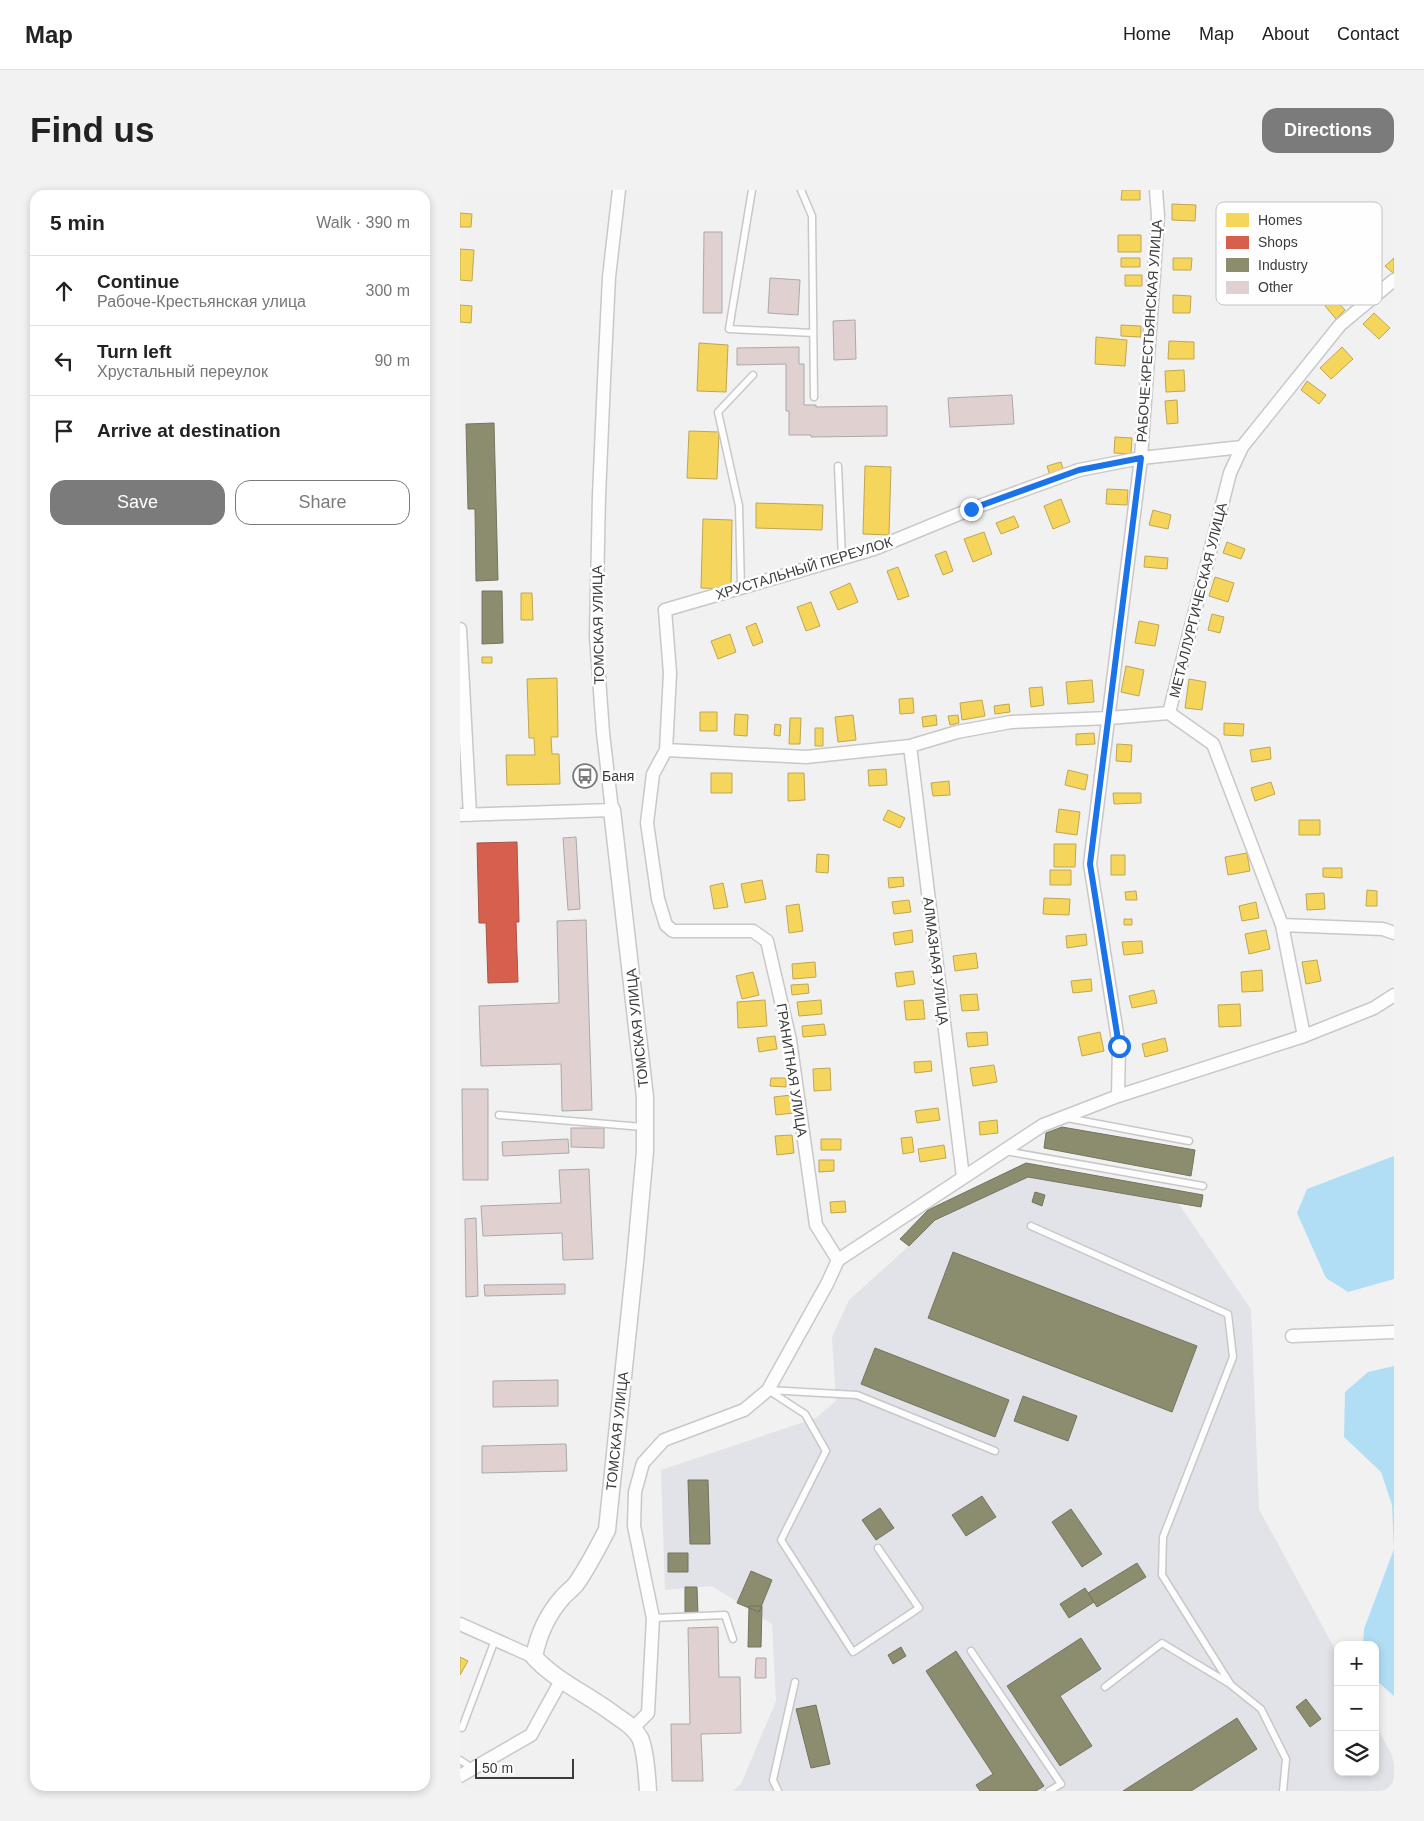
<!DOCTYPE html>
<meta charset="utf-8">
<style>
:root{--surface:#fff;--page:#f2f2f2;--text:#222;--muted:#767676;--line:#e0e0e0;--accent:#7b7b7c}
body{margin:0;font-family:Arial,sans-serif;background:var(--page);color:var(--text)}
.controls{position:absolute;right:15px;bottom:15px;display:grid;overflow:hidden;border-radius:10px;box-shadow:0 2px 8px #0003}
.controls button{width:45px;height:45px;display:grid;place-items:center;padding:0;border:0;border-bottom:1px solid var(--line);background:var(--surface);color:var(--text);font:25px sans-serif}
.scale{position:absolute;left:15px;bottom:12px;width:99px;box-sizing:border-box;padding-left:5px;border:2px solid #3b3b3c;border-top:0;font-size:14px;line-height:18px;white-space:nowrap;color:#3b3b3c;-webkit-text-stroke:4px #fefeff;paint-order:stroke}
.stop{position:absolute;width:15px;height:15px;margin:-11px;border:4px solid #1a73e8;border-radius:50%;background:#fff}
.stop.end{background:#1a73e8;border-color:#fff;box-shadow:0 1px 5px #0008}
.list{margin:0;padding:0;list-style:none}
h2{display:flex;justify-content:space-between;align-items:center;height:65px;margin:0;padding:0 20px;font-size:21px}
h2 small{font-size:16px;font-weight:400;color:var(--muted)}
.list li{display:grid;grid-template-columns:32px 1fr auto;gap:15px;align-items:center;box-sizing:border-box;height:70px;padding:0 20px;border-top:1px solid var(--line)}
.list b{display:block;font-size:19px;white-space:nowrap}
.list p{margin:0;font-size:16px;white-space:nowrap;color:var(--muted)}
.list em{font-size:16px;font-style:normal;color:var(--muted)}
.actions{display:flex;gap:10px;padding:15px 20px}
.actions a{flex:1;padding:11px 0;border:1px solid var(--accent);border-radius:15px;text-align:center;font-size:18px;color:var(--accent)}
.actions .main{background:var(--accent);color:#fff}
.icon{flex:none;width:28px;height:28px;fill:none;stroke:currentColor;stroke-width:2;stroke-linecap:round;stroke-linejoin:round}
.map{position:relative;flex:none;width:934px;height:1601px;overflow:hidden;border-radius:15px}
header{display:flex;align-items:center;gap:30px;box-sizing:border-box;height:70px;padding:0 25px;background:var(--surface);border-bottom:1px solid var(--line)}
header strong{font-size:24px}
nav{display:flex;gap:28px;margin-inline-start:auto;font-size:18px}
.intro{display:flex;align-items:center;justify-content:space-between;box-sizing:border-box;height:120px;padding:0 30px}
h1{margin:0;font-size:35px}
.button{padding:12px 22px;border-radius:15px;background:var(--accent);color:#fff;font-size:18px;font-weight:700}
main{display:flex;gap:30px;padding:0 30px}
aside{flex:1;background:var(--surface);border-radius:15px;box-shadow:0 2px 8px #0003}
.map>svg:first-child{display:block}
.built{fill:#e1e3e8}
.water{fill:#b1def5}
.homes{fill:#f6d55c;stroke:#bea752}
.shops{fill:#d6604d;stroke:#a85548}
.industry{fill:#8c8c6e;stroke:#74745f}
.building{fill:#e0d1d0;stroke:#aaa9a9}
.lines{fill:none;stroke-linecap:round;stroke-linejoin:round}
.service-casing{stroke:#c8c8c9;stroke-width:9}
.minor-casing{stroke:#c8c8c9;stroke-width:15}
.tertiary-casing{stroke:#c8c8c9;stroke-width:19}
.service{stroke:#fdfdfd;stroke-width:6}
.minor{stroke:#fdfdfd;stroke-width:12}
.tertiary{stroke:#fdfdfd;stroke-width:16}
.route{stroke:#1a73e8;stroke-width:6}
.labels{text-anchor:middle;dominant-baseline:central;stroke-width:5;stroke-linejoin:round;paint-order:stroke}
.street-label{font-size:14px;fill:#3b3b3c;stroke:#fefeff}
.poi-label{font-size:14px;fill:#3b3b3c;stroke:#fefeff;text-anchor:start}
.key{fill:#fefeff;stroke:#c4c4c4;stroke-width:1}
.key-label{font-size:14px;fill:#3b3b3c}
</style>
<header>
<strong>Map</strong>
<nav><a>Home</a><a>Map</a><a>About</a><a>Contact</a></nav>
</header>
<div class="intro"><h1>Find us</h1><a class="button">Directions</a></div>
<main>
<aside>
<h2>5 min<small>Walk · 390 m</small></h2>
<ul class="list">
<li><svg class="icon" aria-label="ahead" viewBox="0 0 24 24"><path d="M12 20V5M6 11l6-6 6 6"/></svg><div><b>Continue</b><p>Рабоче-Крестьянская улица</p></div><em>300 m</em></li>
<li><svg class="icon" aria-label="left" viewBox="0 0 24 24"><path d="M17 20v-9H6M10 6l-5 5 5 5"/></svg><div><b>Turn left</b><p>Хрустальный переулок</p></div><em>90 m</em></li>
<li><svg class="icon" aria-label="arrive" viewBox="0 0 24 24"><path d="M6 21V4h12l-3 4 3 4H6"/></svg><div><b>Arrive at destination</b></div></li>
</ul>
<div class="actions"><a class="main">Save</a><a>Share</a></div>
</aside>
<div class="map">
<svg width="934" height="1601" viewBox="0 0 934 1601">
<rect width="100%" height="100%" fill="#f1f1f2"/>
<path class="built" d="M568 987 718 1013 791 1119 799 1319 878 1465V1582H915V1534L931 1563 934 1573V1601H273L281 1594 316 1511 312 1434 252 1396 205 1400 201 1280 356 1228 376 1211 372 1147 389 1110 449 1056 475 1030Z"/>
<path class="water" d="M934 966V1089L888 1102 866 1088 837 1023 847 999Z
M934 1176V1506L918 1492 915 1488V1455H903L904 1439 934 1359 932 1315 921 1282 884 1247 885 1202 908 1182Z"/>
<path class="homes" d="M662 0H680V10H661Z
M712 14 736 15 735 31 712 30Z
M0 23 12 24 11 37H0Z
M658 45H681V62H658Z
M0 59 14 60 12 91 0 90Z
M661 68H680V77H661Z
M713 68H732L731 80H713Z
M934 68V84L925 76Z
M665 85H682V96H665Z
M713 105 731 106 730 123H713Z
M874 108 885 120 876 129 865 116Z
M0 115 12 116 11 133 0 132Z
M914 123 930 138 919 149 903 134Z
M661 135 681 136V147L661 146Z
M636 147 667 150 665 176 635 174Z
M709 151 734 152V169H708Z
M239 153 268 155 266 202 237 201Z
M882 157 893 169 871 189 860 178Z
M724 180 725 201 706 202 705 181Z
M847 191 866 205 859 214 841 200Z
M717 210 718 233 707 234 705 211Z
M229 241 259 242 257 289 227 288Z
M655 247 672 248 671 264 654 263Z
M601 272 605 285 591 289 587 276Z
M405 276 431 277 429 345 403 344Z
M647 299 668 300 667 315 646 314Z
M601 309 610 332 593 339 584 316Z
M296 313 363 315 362 340 296 338Z
M693 320 711 325 708 339 689 335Z
M554 326 559 337 541 344 536 333Z
M243 329 272 330 271 399 241 398Z
M524 342 532 364 513 372 504 349Z
M767 352 785 359 781 369 763 363Z
M486 361 493 381 483 385 475 365Z
M685 366 708 368 707 379 684 377Z
M438 377 449 406 438 410 427 381Z
M755 387 774 393 768 412 749 406Z
M390 393 398 412 378 420 370 402Z
M61 403H72L73 430H61Z
M351 412 360 436 346 441 337 417Z
M752 424 764 427 760 443 748 440Z
M679 431 699 435 695 456 675 453Z
M296 433 303 452 293 456 286 437Z
M270 444 276 462 258 469 251 451Z
M22 467H32V473H22Z
M666 476 684 480 679 506 661 502Z
M97 488 98 547H91L92 564H99L100 594 47 595 46 565H75L74 548H69L67 489Z
M729 489 746 492 742 520 725 518Z
M632 490 634 512 608 514 606 492Z
M582 497 584 515 571 517 569 498Z
M453 508 454 523 440 524 439 509Z
M522 510 525 526 502 530 500 513Z
M549 514 550 522 535 524 534 516Z
M240 522H257V541H240Z
M275 524 288 525 287 546 274 545Z
M393 525 396 550 378 552 375 527Z
M476 525 477 535 463 537 462 527Z
M498 525 499 533 490 535 488 526Z
M330 528H341L340 554H329Z
M764 533 784 534 783 546 764 545Z
M315 534 321 535 320 546 314 545Z
M355 538H363V556H355Z
M634 543 635 554 616 555V544Z
M657 554 672 555 671 572 656 571Z
M810 557 811 569 792 572 790 560Z
M426 579 427 595 409 596 408 580Z
M608 580 628 585 625 600 605 595Z
M251 583H272V603H251Z
M328 583H344L345 610 328 611Z
M489 591 490 605 473 606 471 593Z
M811 592 815 604 795 611 791 598Z
M653 603H681V613L654 614Z
M599 619 620 622 617 645 596 642Z
M428 620 445 628 440 638 423 630Z
M839 630H860V645H839Z
M594 654H616L615 677H594Z
M787 663 790 681 768 685 765 667Z
M357 664 369 665 368 683 356 682Z
M651 665H665V685H651Z
M863 678H882V688L863 687Z
M590 680H611V695H590Z
M443 687 444 696 429 698 428 688Z
M302 690 306 709 285 713 281 694Z
M263 693 268 717 254 719 250 696Z
M907 700 917 701V716H906Z
M676 701 677 710H666L665 702Z
M864 703 865 719 847 720 846 704Z
M584 708 610 709 609 725 583 724Z
M449 710 451 722 434 724 432 712Z
M796 712 799 728 782 731 779 716Z
M339 714 343 741 329 743 326 716Z
M664 729H672V735H664Z
M452 740 453 752 435 755 433 743Z
M806 740 810 759 789 764 785 744Z
M626 744 627 755 607 758 606 746Z
M682 751 683 763 664 765 662 752Z
M516 763 518 778 495 781 493 766Z
M857 770 861 791 846 794 842 772Z
M355 772 356 787 333 789 332 774Z
M802 780 803 801 782 802 781 782Z
M453 781 455 794 437 797 435 783Z
M293 782 299 805 282 809 276 786Z
M631 789 632 801 613 803 611 791Z
M348 794 349 803 332 805 331 795Z
M694 800 697 813 672 818 669 806Z
M517 804 519 820 502 821 500 805Z
M305 810 307 836 278 838 277 812Z
M361 810 362 824 339 826 337 812Z
M463 810 465 829 446 830 444 811Z
M780 814 781 836 759 837 758 815Z
M364 834 366 845 343 847 342 836Z
M527 842 528 855 508 857 506 843Z
M640 842 644 861 622 866 618 847Z
M315 846 317 859 299 862 297 848Z
M705 848 708 861 685 867 682 854Z
M471 871 472 881 455 883 454 872Z
M534 875 537 892 513 896 510 878Z
M370 878 371 900 354 901 353 879Z
M311 888H326V897L310 896Z
M331 905 333 923 316 925 314 907Z
M478 918 480 930 457 933 455 921Z
M537 930 538 943 520 945 519 932Z
M332 945 334 963 317 965 315 946Z
M452 947 454 962 443 964 441 948Z
M361 949H381V960H361Z
M484 955 486 968 460 972 458 959Z
M359 970H374V981L359 982Z
M385 1011 386 1022 371 1023 370 1012Z
M0 1467 8 1471 0 1485Z"/>
<path class="shops" d="M57 652 59 732H56L58 792 28 793 26 733H19L17 653Z"/>
<path class="industry" d="M34 233 38 390 16 391 15 319H8L6 234Z
M22 401H42L43 453 22 454Z
M602 937 735 960 731 986 584 958 586 943Z
M566 973 743 1005 741 1017 568 987 475 1030 449 1056 440 1049 468 1020Z
M575 1002 585 1005 582 1016 572 1012Z
M493 1062 737 1156 712 1222 468 1128Z
M415 1158 549 1210 535 1247 401 1194Z
M563 1206 617 1226 608 1251 554 1231Z
M228 1290H248L250 1354H230Z
M522 1306 536 1327 506 1346 492 1325Z
M420 1318 434 1338 416 1350 402 1330Z
M611 1319 642 1364 622 1377 592 1332Z
M208 1363H228V1382H208Z
M677 1373 686 1387 637 1417 628 1403Z
M291 1381 312 1390 299 1422 277 1413Z
M225 1397H237L238 1424H225Z
M625 1398 634 1412 609 1428 600 1414Z
M289 1416H302L301 1457H288Z
M621 1448 641 1479 600 1506 632 1556 600 1576 547 1496Z
M441 1457 446 1466 433 1474 428 1465Z
M496 1461 584 1596 576 1601H520L516 1595 533 1584 466 1481Z
M846 1509 861 1529 850 1537 836 1517Z
M356 1515 370 1574 351 1578 336 1519Z
M777 1528 797 1559 731 1601H663Z"/>
<path class="building" d="M244 42H262V123H243Z
M310 88 340 90 338 125 308 123Z
M395 130 396 169 374 170 373 131Z
M339 157V174H344V215H356V217L427 216V246L351 247V245H329V221H326V174L277 175V158Z
M552 205 554 234 490 237 488 208Z
M116 647 120 719 108 720 103 648Z
M126 730 132 920 102 921 101 874 21 876 19 816 99 813 97 731Z
M2 899H28V990H3Z
M111 938H144V958L111 957Z
M108 949 109 963 43 966 42 952Z
M129 979 133 1069 103 1070 102 1043 23 1046 21 1016 101 1013 99 980Z
M16 1028 18 1106 6 1107 5 1029Z
M105 1094V1104L25 1106 24 1095Z
M98 1190V1216L33 1217V1191Z
M106 1254 107 1281 22 1283V1256Z
M258 1437 259 1487H280L281 1543 241 1544 243 1591H212L211 1534H230L228 1438Z
M296 1468H306V1488H295Z"/>
<g class="lines">
<g class="service-casing">
<path id="service" d="M292 0 269 139 353 143
M341 0 352 26 354 207
M378 276 382 368
M281 398 279 316 258 222 293 185
M39 925 183 937
M607 928 729 951
M545 961 743 996
M571 1036 768 1124 773 1167 703 1347 702 1385 771 1495 801 1519 826 1569 823 1601
M418 1358 459 1418 393 1462 321 1350 366 1261 345 1224 308 1200 397 1205 535 1261
M193 1428 265 1425 273 1449
M511 1461 601 1594 589 1601
M645 1497 702 1453 770 1494
M2 1538 35 1450
M0 1570 12 1578
M318 1601 313 1590 335 1492"/>
</g>
<g class="minor-casing">
<path id="minor" d="M0 439 10 625
M450 556 503 987
M206 560 346 567 450 556 497 542 551 532 649 528 709 523
M0 625 152 620 143 543 136 446 139 306 144 190 149 87 159 0
M822 735 923 739 934 743
M844 846 822 735 753 554 709 523 770 283 782 257 880 135 934 90
M658 906 659 856 630 674 681 268 698 26 696 0
M378 1070 356 1035 330 850 307 751 293 741H213L206 735 198 709 187 633 193 584 206 560 210 483 205 420 414 359 511 319 619 280 681 268 782 257
M832 1146 934 1142
M0 1434 74 1467
M173 1538 188 1523 193 1428 174 1336 175 1302 183 1273 204 1250 284 1220 308 1200 367 1094 378 1070 583 935 658 906 844 846 914 818 934 805
M0 1586 71 1545 102 1489"/>
</g>
<g class="tertiary-casing">
<path id="tertiary" d="M152 620 185 907V961L175 1072 147 1340C137 1359 128 1377 116 1394 112 1399 106 1403 102 1408 88 1424 78 1446 74 1467 96 1491 129 1505 155 1525 165 1532 174 1537 180 1548 186 1561 187 1587 188 1601"/>
</g>
<use href="#service" class="service"/>
<use href="#minor" class="minor"/>
<use href="#tertiary" class="tertiary"/>
</g>
<g class="lines">
<path class="route" d="M511 319 619 280 681 268 630 674 659 856"/>
</g>
<defs>
<g id="bus-ring" transform="scale(1.25)"><circle r="9.5" fill="#fefeff" stroke="#7b7b7c" stroke-width="1.5"/><path d="M-5-6H5V4H4V6H2V4H-2V6H-4V4H-5ZM-3.5-4V0h7V-4ZM-3.5 1.2v1.5H-2V1.2ZM2 1.2v1.5H3.5V1.2Z" fill="#7b7b7c"/></g>
</defs>
<g fill-rule="evenodd">
<use href="#bus-ring" x="125" y="586"/>
</g>
<g class="labels">
<g class="street-label">
<text transform="translate(689 141) rotate(-86)">РАБОЧЕ-КРЕСТЬЯНСКАЯ УЛИЦА</text>
<text transform="translate(344 378) rotate(-17)">ХРУСТАЛЬНЫЙ ПЕРЕУЛОК</text>
<text transform="translate(738 410) rotate(-76)">МЕТАЛЛУРГИЧЕСКАЯ УЛИЦА</text>
<text transform="translate(138 435) rotate(-91)">ТОМСКАЯ УЛИЦА</text>
<text transform="translate(476 771) rotate(83)">АЛМАЗНАЯ УЛИЦА</text>
<text transform="translate(177 838) rotate(-96)">ТОМСКАЯ УЛИЦА</text>
<text transform="translate(332 880) rotate(81)">ГРАНИТНАЯ УЛИЦА</text>
<text transform="translate(157 1241) rotate(-84)">ТОМСКАЯ УЛИЦА</text>
</g>
<g class="poi-label">
<text x="142" y="586">Баня</text>
</g>
</g>
<rect x="756" y="12" width="166" height="103" rx="8" class="key"/>
<rect x="766" y="23" width="23" height="14" fill="#f6d55c"/>
<rect x="766" y="46" width="23" height="13" fill="#d6604d"/>
<rect x="766" y="68" width="23" height="14" fill="#8c8c6e"/>
<rect x="766" y="91" width="23" height="13" fill="#e0d1d0"/>
<g class="key-label">
<text x="798" y="35">Homes</text>
<text x="798" y="57">Shops</text>
<text x="798" y="80">Industry</text>
<text x="798" y="102">Other</text>
</g>
</svg>
<div class="controls">
<button>+</button>
<button>−</button>
<button><svg class="icon" aria-label="layers" viewBox="0 0 24 24"><path d="M12 4l9 5-9 5-9-5zM3 14l9 5 9-5"/></svg></button>
</div>
<div class="scale">50 m</div>
<div class="stop" style="left:659px;top:856px"></div>
<div class="stop end" style="left:511px;top:319px"></div>
</div>
</main>
